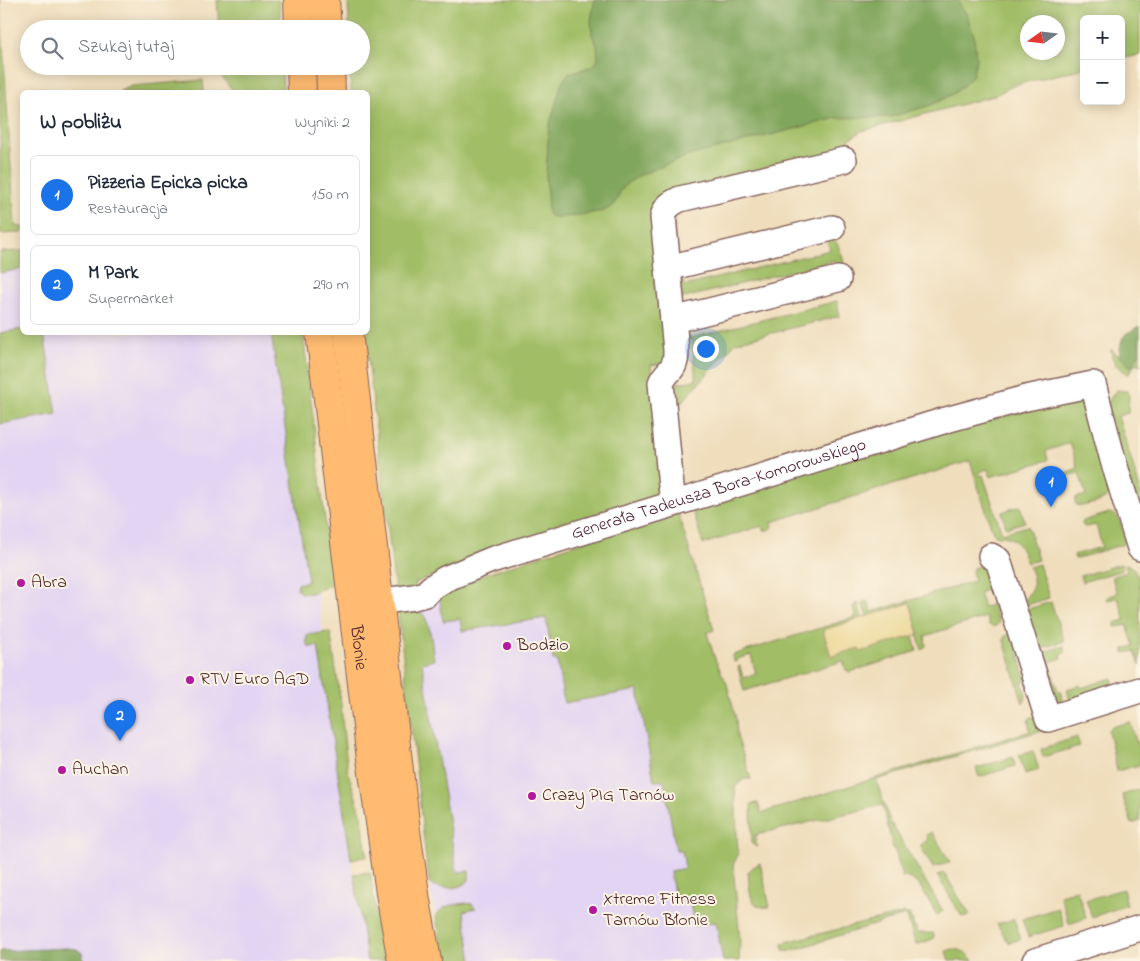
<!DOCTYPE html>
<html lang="pl">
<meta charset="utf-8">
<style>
:root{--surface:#fff;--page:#f6f6f7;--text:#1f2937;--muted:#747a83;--line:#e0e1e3;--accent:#1a73e8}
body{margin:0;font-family:"Indie Flower",sans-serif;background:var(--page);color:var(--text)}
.controls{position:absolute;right:15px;top:15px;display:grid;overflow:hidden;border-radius:8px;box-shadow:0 2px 12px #0003}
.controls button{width:45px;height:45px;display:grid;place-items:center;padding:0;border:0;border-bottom:1px solid var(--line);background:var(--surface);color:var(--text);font:25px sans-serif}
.compass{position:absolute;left:1020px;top:15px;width:45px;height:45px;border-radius:50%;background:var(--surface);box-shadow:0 2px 12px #0003;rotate:256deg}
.you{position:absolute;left:705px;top:348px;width:18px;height:18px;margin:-12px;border:4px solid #fff;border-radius:50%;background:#1a73e8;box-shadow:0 0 0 8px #1a73e833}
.badge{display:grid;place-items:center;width:32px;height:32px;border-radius:50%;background:var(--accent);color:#fff;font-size:16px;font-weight:700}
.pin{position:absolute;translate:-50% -41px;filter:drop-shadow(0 1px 2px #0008)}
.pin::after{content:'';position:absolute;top:26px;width:18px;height:15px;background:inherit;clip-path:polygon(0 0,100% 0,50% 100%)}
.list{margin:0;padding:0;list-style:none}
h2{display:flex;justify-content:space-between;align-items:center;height:65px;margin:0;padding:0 20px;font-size:21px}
h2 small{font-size:16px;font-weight:400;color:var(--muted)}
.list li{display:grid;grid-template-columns:32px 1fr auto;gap:15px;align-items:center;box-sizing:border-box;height:80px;margin:0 10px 10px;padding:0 10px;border:1px solid var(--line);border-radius:8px}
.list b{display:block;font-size:19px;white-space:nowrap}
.list p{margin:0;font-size:16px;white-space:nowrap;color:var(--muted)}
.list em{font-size:16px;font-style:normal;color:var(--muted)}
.icon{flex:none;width:28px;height:28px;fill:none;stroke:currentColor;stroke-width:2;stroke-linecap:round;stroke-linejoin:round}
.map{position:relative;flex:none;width:1140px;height:961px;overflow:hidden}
.search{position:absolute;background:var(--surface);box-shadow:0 2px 12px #0003;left:20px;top:20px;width:350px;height:55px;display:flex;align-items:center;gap:12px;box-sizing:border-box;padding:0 18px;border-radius:28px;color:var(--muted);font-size:19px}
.panel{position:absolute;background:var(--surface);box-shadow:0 2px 12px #0003;left:20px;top:90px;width:350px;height:245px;border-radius:8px}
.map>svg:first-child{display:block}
.built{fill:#e2d4f3}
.green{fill:#a1be66;stroke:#766e48;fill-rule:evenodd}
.forest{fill:#80a55b;stroke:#656243}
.sand{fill:#eeda9e;stroke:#9c7c64}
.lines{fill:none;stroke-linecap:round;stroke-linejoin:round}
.minor-casing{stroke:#84625d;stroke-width:28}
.major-casing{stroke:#84625d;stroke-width:30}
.minor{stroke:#fff;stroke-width:25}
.major{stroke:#febb71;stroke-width:28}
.poi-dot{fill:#b5179e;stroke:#fcf5e5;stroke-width:2}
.labels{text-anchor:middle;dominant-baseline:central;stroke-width:4;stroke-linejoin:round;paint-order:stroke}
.street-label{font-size:18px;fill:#4a1f2b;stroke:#fcf5e5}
.poi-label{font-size:18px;fill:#4a1f2b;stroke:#fcf5e5;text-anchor:start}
</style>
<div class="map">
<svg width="1140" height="961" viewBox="0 0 1140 961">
<rect width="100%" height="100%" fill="#fcf5e5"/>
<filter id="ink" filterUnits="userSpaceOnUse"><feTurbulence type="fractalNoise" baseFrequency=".02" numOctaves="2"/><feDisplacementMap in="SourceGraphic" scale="10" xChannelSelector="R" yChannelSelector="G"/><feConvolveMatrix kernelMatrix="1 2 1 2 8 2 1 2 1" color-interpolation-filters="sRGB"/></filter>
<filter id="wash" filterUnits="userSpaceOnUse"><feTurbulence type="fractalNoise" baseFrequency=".0096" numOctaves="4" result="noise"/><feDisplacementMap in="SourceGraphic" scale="20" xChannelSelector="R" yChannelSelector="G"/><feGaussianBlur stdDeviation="1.12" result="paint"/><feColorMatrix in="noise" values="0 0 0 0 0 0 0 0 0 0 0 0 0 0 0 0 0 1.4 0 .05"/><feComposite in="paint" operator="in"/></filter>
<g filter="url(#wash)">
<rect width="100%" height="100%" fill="#efddbb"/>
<path class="built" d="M22 251V332L271 333 308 581 301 583 298 591 302 594 317 592 323 633 307 635V643L309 647 318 646 367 961H84L82 953 67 948 0 951V252Z
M441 589 714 630 707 633 715 659 727 684 736 719 737 736 751 779H744L735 787 738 855 733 865 740 939 739 961H444L436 920 427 868 410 722 399 609Z"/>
<path class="green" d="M0 0 15 226 22 227V233L0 234Z
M217 0H279L281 29H219Z
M348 0H1140V55L1121 59V19H1084V68L1015 85 993 96 862 131 849 139 852 150 676 193 666 363 651 365 663 495 490 553 415 583 417 589 395 590 365 333 368 332V92H351L350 66H361V29H349ZM1028 22H1058V52H1028Z
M221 66H282L283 92H234L222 77Z
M203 80 204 92H119L122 90 132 86Z
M827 238C831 238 832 238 835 241 839 244 844 260 844 266 843 270 842 270 839 273L836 260 680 299 681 274 684 286 830 250Z
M22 251V269L0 273V252Z
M837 301 840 316 736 342 671 414V384L696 380 692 340 679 341 686 326 690 338Z
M22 329V332L44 333 57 414 0 424V333Z
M271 333H303L332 580V584L329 586 320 588 316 592C309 593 300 597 297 588L298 584 308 581Z
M1111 349 1131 367 1140 352V365L1136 363 1128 375C1116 366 1112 363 1111 349Z
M1116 390 1127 391 1129 394 1128 413 1118 416 1140 489V514L1106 405Z
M1070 399 1082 402 1089 407 1111 491C1106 503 1093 503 1082 506 1078 506 1075 505 1075 501L1076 498 1086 495 1079 473 1068 476 1066 473 1067 472 1078 468 1070 443 1046 451 1048 460 990 477 988 469 979 472 980 476 983 475 1002 533 1028 526 1038 560 1027 563C1023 553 1019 541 1008 537 1000 535 1000 538 993 533L970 461 772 522 773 527 769 530H764L762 526 703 544 693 512 695 507 842 459Z
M1020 506 1025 522 1008 527H1006L1002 512Z
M677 510 714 630 707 633 715 659 727 684 736 719 737 736 751 779H744L735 787 738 855 733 865 740 939 739 961H723L716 922 694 926 689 897 675 899 670 871 685 868 682 850H676L664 781H654L638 690 564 703 557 660H553L546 618 462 631 460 619 443 621 440 601 441 589Z
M1109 513C1113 514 1114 514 1117 516 1121 520 1125 538 1124 544L1075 559 1074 555 1102 547 1096 525 1085 527 1082 525 1083 521Z
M1039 564 1049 598 1020 607C1030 589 1039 589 1029 567Z
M1121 564 1123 570 1082 582 1080 576Z
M1125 564C1134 565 1137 573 1140 581V666L1135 651 1124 653V649L1134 646 1127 625 1115 627V623L1125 620 1118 598 1107 600 1106 598 1117 593 1112 577 1127 572Z
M982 565H988L992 575 985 578 990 596 987 590 979 593 984 607 992 605V603L999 623 995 627 989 625 986 617 925 636 926 646 922 650 917 634H919L910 603 867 617 862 602H868L872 612 974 581 972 571 973 568Z
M1051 602 1064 641 1034 651 1022 611Z
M858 603 862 618 824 630 859 648 860 651 913 636 917 651 850 672 846 670 843 661 744 691 738 667 740 666 743 678 756 674 751 655 737 659 738 661 734 662 733 655 856 617 853 608 855 604Z
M412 606C416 608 419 610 422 613 431 622 432 648 434 660L422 663 457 872 469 871V880C461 890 441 890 430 884L427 868 398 611Z
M328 632 330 633 331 636 341 704 343 730 348 773 362 816 367 857 351 859 318 646 309 647C306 644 306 639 307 635Z
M1013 632 1026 680 1022 682C1024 689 1029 697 1023 703L1004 641C1003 635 1008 634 1013 632Z
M1063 646H1064L1066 652 1061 654 1062 658 1049 662 1058 691H1060L1063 701 1054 704 1038 654Z
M1112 678 1115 688 1070 701 1067 689 1080 685 1081 688Z
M1140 701 876 780 890 821 943 911 937 915C928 901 920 877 902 877L895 850 893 848 883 805 755 835 757 847 752 844 751 804 758 803 761 813 1030 731 1028 720 1031 717C1037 716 1038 723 1039 728H1042Z
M1130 722 1140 753V765L1117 771 1108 730 1111 727Z
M1077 737 1080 746 1043 757 1041 749Z
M1033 751 1039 770 1025 774 1019 755Z
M1013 757 1015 766 979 777 976 768Z
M1140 789V821L1132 824 1122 795Z
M932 832 950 862 933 868 920 846 928 839 926 835Z
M760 863 770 907C747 910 750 888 748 872L753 867Z
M370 872 377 920 385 961H367L354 874Z
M944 873 970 915 962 917 937 875Z
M1123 889 1127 905 1092 917 1086 900Z
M1077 890 1086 918 1069 924 1060 895Z
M465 903 472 904 476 908 464 911 472 961H444L436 916C442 905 453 905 465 903Z
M1058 908 1064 926 1028 937 1022 919Z
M905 913V915L787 952 786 950 785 951 782 943Z
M906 914H910V920H913V926L916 927 917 933H933L934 936 933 939 916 945Z
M1014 919 1021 939 1009 943 997 924Z
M953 949C962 950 968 953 973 961H949L946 951Z"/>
<path class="forest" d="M595 0H957L967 15 974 36 976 59 973 75 964 85 953 94 931 105 891 117 837 118 688 156 642 174 626 184 620 192 617 200 612 206 604 211 566 217H553L549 215 548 212 546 174 549 127 562 82 569 73 593 66 598 60 597 45 592 35 591 20Z
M1140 326V352L1131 367 1119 356C1123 333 1120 337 1140 326Z
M67 948 77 949 82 953 84 961H0V951Z"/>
<path class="sand" d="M910 603 919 634 860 652 859 648 831 656 823 630Z"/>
</g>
<g filter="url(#ink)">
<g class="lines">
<g class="minor-casing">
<g id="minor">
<path d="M668 268 832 228"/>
<path d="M673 320 838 279"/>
<path d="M674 503 671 487 661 383C665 373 671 372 674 364 676 360 676 355 676 350L663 217C666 206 670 204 680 199L844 160"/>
<path d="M991 556 998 560 1048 719 1140 690"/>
<path id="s1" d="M359 599 391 600 414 597 425 594 431 588 445 579 491 560 946 420 1026 398 1093 384 1113 460 1140 548"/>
<path d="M1035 961 1140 928"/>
</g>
</g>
<g class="major-casing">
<g id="major">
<path d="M298 0 299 29"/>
<path d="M325 0 327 29"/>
<path d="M301 66 302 92"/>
<path d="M330 66 331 92"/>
<path id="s2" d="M320 332 370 751 390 893 402 961"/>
<path d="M348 332 406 831 416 901 427 961"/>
</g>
</g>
<use href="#minor" class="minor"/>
<use href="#major" class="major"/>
</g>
</g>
<g class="poi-dot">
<circle cx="21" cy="583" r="5"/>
<circle cx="507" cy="646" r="5"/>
<circle cx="190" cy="680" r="5"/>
<circle cx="62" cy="770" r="5"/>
<circle cx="532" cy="796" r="5"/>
<circle cx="593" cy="910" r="5"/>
</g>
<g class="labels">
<g class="street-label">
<text stroke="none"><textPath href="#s1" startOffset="380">Generała Tadeusza Bora-Komorowskiego</textPath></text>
<text stroke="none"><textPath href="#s2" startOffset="318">Błonie</textPath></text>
</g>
<g class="poi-label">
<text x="31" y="583">Abra</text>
<text x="517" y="646">Bodzio</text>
<text x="200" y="680">RTV Euro AGD</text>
<text x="72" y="770">Auchan</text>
<text x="542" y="796">Crazy PIG Tarnów</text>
<text x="603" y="900">Xtreme Fitness<tspan x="603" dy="21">Tarnów Błonie</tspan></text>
</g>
</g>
</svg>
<div class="controls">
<button>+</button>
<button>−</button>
</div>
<svg class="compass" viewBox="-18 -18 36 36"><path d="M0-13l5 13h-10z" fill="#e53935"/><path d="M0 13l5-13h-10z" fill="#747a83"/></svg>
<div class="you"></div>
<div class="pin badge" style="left:1051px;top:507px">1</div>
<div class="pin badge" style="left:120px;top:741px">2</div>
<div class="search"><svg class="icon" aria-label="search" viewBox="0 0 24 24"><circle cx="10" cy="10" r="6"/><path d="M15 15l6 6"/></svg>Szukaj tutaj</div>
<section class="panel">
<h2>W pobliżu<small>Wyniki: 2</small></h2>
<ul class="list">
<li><span class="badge">1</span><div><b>Pizzeria Epicka picka</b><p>Restauracja</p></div><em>150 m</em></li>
<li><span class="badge">2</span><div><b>M Park</b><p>Supermarket</p></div><em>290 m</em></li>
</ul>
</section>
</div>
